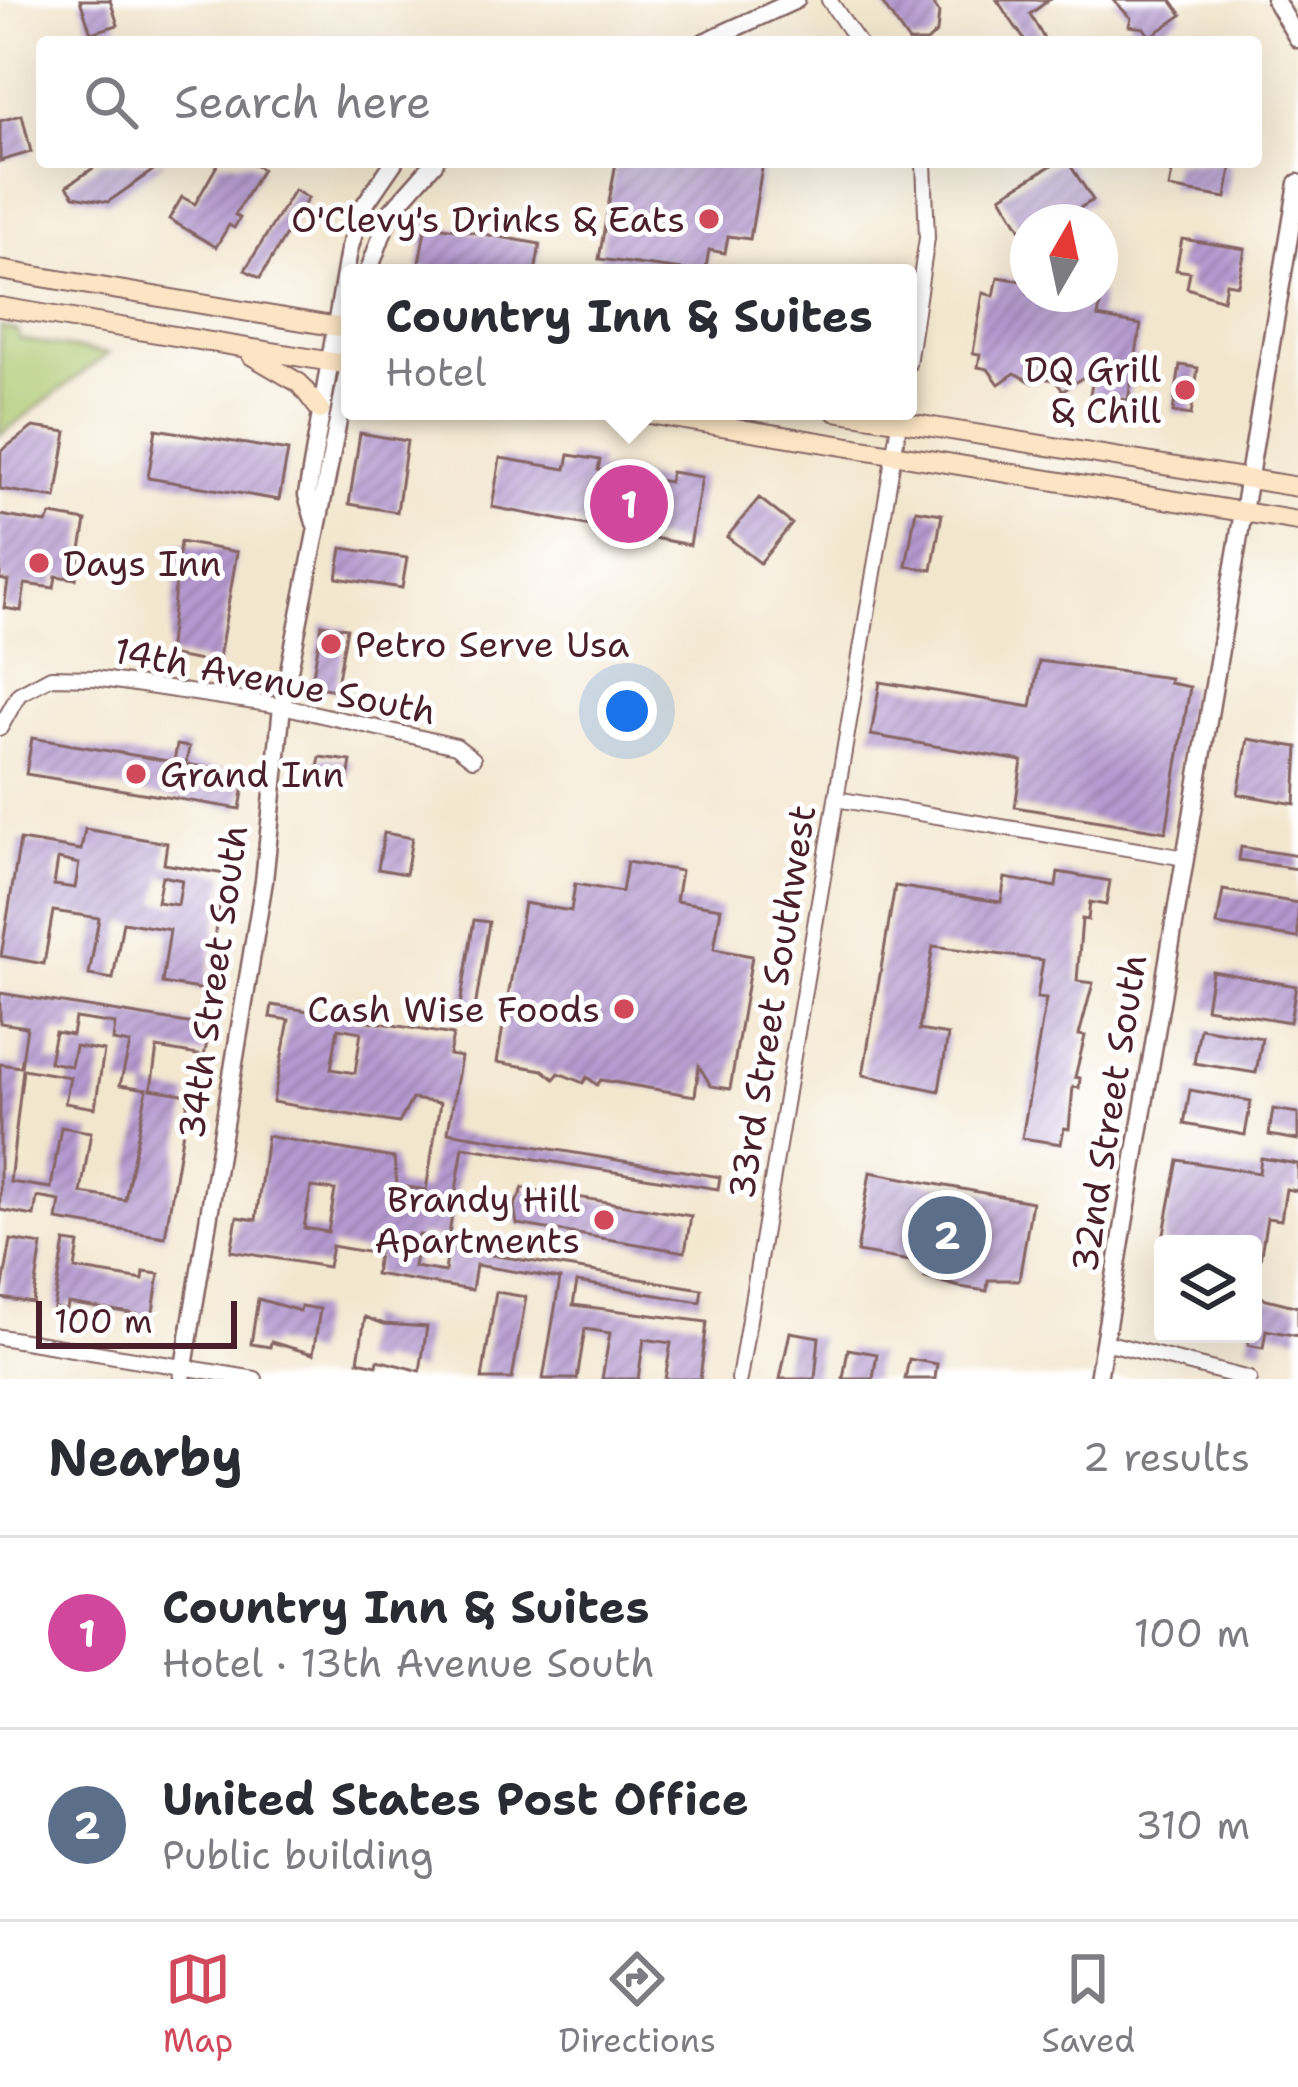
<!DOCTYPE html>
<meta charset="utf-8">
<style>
:root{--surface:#fff;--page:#f2f2f3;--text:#2b2b33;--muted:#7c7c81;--line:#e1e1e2;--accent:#d1495b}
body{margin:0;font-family:"Shantell Sans",sans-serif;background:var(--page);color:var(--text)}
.controls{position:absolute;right:36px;bottom:36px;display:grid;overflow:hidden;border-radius:12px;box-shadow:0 12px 48px #0002}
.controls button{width:108px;height:108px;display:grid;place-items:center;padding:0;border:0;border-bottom:3px solid var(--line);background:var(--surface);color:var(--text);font:60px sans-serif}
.compass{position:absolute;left:1010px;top:204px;width:108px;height:108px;border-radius:50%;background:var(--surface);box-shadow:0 12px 48px #0002;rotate:9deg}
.scale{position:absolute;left:36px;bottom:30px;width:201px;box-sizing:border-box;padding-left:12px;border:6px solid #4a1f2b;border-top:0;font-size:33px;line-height:42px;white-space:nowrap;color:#4a1f2b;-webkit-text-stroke:9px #fff;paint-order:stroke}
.you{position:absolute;left:627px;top:711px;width:42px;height:42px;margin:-30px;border:9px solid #fff;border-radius:50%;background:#1a73e8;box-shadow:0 0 0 18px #1a73e833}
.badge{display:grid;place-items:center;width:78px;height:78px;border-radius:50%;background:var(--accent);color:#fff;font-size:39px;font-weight:700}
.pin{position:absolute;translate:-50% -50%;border:6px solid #fff;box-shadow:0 3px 12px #0006}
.popup{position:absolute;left:341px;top:264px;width:576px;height:156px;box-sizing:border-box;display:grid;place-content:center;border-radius:12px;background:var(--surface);filter:drop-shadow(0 3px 9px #0005);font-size:39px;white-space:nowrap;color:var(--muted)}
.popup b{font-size:45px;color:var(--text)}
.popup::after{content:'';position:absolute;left:50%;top:100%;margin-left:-24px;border:24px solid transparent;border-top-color:var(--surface)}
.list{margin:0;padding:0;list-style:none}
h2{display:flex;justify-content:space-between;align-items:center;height:156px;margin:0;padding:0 48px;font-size:51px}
h2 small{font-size:39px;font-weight:400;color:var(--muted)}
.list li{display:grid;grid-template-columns:78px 1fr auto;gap:36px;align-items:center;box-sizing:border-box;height:192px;padding:0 48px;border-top:3px solid var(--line)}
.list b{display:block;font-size:45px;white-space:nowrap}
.list p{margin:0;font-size:39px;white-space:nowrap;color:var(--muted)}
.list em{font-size:39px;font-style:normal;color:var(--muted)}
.icon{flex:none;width:66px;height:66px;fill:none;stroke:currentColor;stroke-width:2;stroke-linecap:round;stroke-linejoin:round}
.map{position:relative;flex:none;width:1298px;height:1379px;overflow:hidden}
.search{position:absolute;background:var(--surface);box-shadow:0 12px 48px #0002;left:36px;right:36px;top:36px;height:132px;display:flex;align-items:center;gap:30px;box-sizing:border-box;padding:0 42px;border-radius:12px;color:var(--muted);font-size:45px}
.sheet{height:540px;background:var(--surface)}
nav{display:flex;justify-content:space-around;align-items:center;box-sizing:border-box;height:168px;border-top:3px solid var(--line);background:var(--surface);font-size:33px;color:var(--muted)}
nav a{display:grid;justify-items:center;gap:6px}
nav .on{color:var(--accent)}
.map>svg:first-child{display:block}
.green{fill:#abc76e;stroke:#7a734c;stroke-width:3}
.building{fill:url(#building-hatch);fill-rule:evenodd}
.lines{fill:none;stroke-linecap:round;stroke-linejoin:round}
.minor-casing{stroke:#856564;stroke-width:18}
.tertiary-casing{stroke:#856564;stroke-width:21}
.secondary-casing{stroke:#856564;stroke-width:22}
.minor{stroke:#fff;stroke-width:14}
.tertiary{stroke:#fff;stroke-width:16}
.secondary{stroke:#fce5c4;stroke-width:18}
.poi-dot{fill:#d1495b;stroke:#fff;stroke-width:4.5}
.labels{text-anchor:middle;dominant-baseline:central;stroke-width:10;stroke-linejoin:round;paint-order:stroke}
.poi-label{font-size:36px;fill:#4a1f2b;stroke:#fff;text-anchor:end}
.street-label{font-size:36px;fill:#4a1f2b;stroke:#fff}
</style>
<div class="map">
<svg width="1298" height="1379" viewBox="0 0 1298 1379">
<defs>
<pattern id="building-hatch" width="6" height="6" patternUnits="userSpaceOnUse" patternTransform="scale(3)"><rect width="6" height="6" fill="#b59ad0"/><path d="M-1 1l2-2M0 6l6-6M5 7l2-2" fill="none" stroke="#957da9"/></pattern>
</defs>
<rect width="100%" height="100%" fill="#fff"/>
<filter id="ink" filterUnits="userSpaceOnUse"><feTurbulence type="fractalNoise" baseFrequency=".00833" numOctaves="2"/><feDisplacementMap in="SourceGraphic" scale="24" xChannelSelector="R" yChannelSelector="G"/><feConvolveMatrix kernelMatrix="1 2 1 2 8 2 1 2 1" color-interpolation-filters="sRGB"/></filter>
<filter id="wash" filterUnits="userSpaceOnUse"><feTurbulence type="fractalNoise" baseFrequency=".004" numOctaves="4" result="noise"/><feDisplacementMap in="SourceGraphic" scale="48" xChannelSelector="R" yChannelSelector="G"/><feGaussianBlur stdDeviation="2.7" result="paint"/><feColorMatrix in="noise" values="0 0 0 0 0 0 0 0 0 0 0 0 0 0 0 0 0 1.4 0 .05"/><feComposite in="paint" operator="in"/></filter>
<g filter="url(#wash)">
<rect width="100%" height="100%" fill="#f3e6ce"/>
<path class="green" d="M0 326 18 331 19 339 108 354 0 435Z"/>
<g id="blocks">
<path class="building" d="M80 0H110L118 25 91 33Z
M880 0H930L939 13 937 32 927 42H909Z
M997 0H1049L1030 14 1046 42H1026Z
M1113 0H1171L1182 15 1150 37 1144 28 1129 26 1131 18Z
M22 115 31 152 0 161V121Z
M102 162H165L108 202 74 196 67 186Z
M219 162H249L262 169 235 215 240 218 234 228 229 225 216 247 169 219 182 197 195 204Z
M616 162H763L750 239 728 236 725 253 709 250 705 273 599 259Z
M1057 162H1068L1093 200 1057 222H1028V241L1001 196Z
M1174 162H1226L1231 169 1226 198 1169 188Z
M294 190 308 198 260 278 245 270Z
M426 224 540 244 535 273 418 269Z
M1182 239 1245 249 1238 285 1226 283 1223 300 1187 288 1190 272 1176 270Z
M998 277 1028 282V294H1102L1098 317 1141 325 1128 400 1090 394 1095 369 1063 391 1055 380 1041 378 1033 383 1015 373 999 384 988 369 978 367 980 354 973 353 983 293 994 296Z
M1180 365 1198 368 1191 415 1173 412Z
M33 427 67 432 56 498 0 489 1 451Z
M156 429 288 451 279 500 148 478Z
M360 433 407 441 397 512 349 504Z
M569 455 600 460 598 470 669 482 671 472 702 477 690 545 492 507 500 458 566 469Z
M759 498 792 524 760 563 727 537Z
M916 510 942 514 932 570 906 566Z
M0 515 46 523 51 515 86 521 76 579 56 576 54 588 25 584 21 611 4 608 8 581 0 579Z
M180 542 237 552 218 664 168 655Z
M342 548 407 558 402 588 337 578Z
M322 624 347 628 336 690 311 686Z
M1039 661 1170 678 1169 683 1190 687 1166 832 1015 807 1022 761 871 735 880 682 1031 707Z
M32 738 174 762 177 745 189 747 186 764 246 774 240 809 26 774Z
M1248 739 1298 747 1295 804 1238 794Z
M320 757 351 761 348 779 317 773Z
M85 829 167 843 164 864 225 874 205 990 162 983 170 930 123 922 113 979 89 975 99 918 53 911 44 964 1 956 20 840 81 850ZM58 859 79 864 75 888 54 885ZM162 876 182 880 178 905 157 902Z
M384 833 412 838 406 874 378 869Z
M1241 847 1298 856V869L1239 860Z
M627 862 681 871 676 901 721 908 714 949 752 956 730 1089 711 1086 699 1066 695 1096 601 1080 597 1085 587 1077 583 1083 559 1073 554 1079 543 1070 497 1062 524 903 571 911 575 884 622 892Z
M1058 872 1110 881 1106 905 1090 902 1088 920 1082 919 1077 981 1093 983 1079 1035 1085 1036 1075 1077 1080 1078 1079 1088 1073 1087 1069 1129 1064 1128 1061 1144 1022 1138 1046 999 1037 998 1043 960 933 946 919 1030 948 1035 939 1091 863 1075 895 886 1001 902 1005 878 1056 887Z
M1223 890 1298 903V938L1217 925Z
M474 920 489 922 473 1021 458 1018Z
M1212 971 1296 986 1290 1022 1206 1008Z
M0 993 200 1025 197 1041 207 1042 204 1056 157 1048 151 1089 189 1095 165 1237 57 1220 60 1201 37 1197 34 1216 0 1210V1064L21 1067 27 1027 0 1023ZM75 1018 115 1024 113 1041 130 1044 120 1085 147 1089 125 1200 81 1193 91 1132 84 1131 61 1127 51 1188 10 1182 23 1069 70 1077 65 1103 95 1108 104 1051 75 1046 71 1066 49 1062 55 1032 72 1035Z
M272 1005 453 1035 449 1055 461 1057 448 1132 720 1177 718 1189 463 1147 448 1240 419 1235 414 1267 445 1272 448 1248 702 1289 700 1302 577 1282 573 1305 707 1322 700 1379H665L671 1343 644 1339 638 1379H602L610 1333 585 1329 577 1379H543L560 1279 476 1265 472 1290 375 1274 378 1254 332 1246 328 1267 231 1251 237 1217 256 1220 267 1136 394 1158 397 1185 426 1190 440 1103 412 1099 399 1123 273 1102 289 1020 270 1017ZM338 1028 361 1032 355 1073 331 1069ZM311 1187 335 1190 328 1232 304 1228Z
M1200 1028 1262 1038 1256 1073 1194 1063Z
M1190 1090 1251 1101 1245 1135 1184 1124Z
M1273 1109 1298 1113V1140L1269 1135Z
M1261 1158 1298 1164V1183L1297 1191 1286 1189 1281 1220 1267 1218 1259 1266 1253 1265V1244H1162L1178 1160 1259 1173Z
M870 1172 1032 1202 1019 1280H988L987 1291 960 1287 925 1278 928 1264 857 1252Z
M523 1188 691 1216 685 1252 517 1224 514 1207Z
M11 1240 42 1245 33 1303 1 1298Z
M65 1242 79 1244 75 1269 143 1280 144 1272 159 1274 151 1324 136 1322 137 1314 68 1303 67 1310 54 1308Z
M496 1292 526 1297 512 1379H482Z
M1255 1296 1298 1307V1336L1266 1330 1263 1348 1248 1345Z
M258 1299 300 1311 301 1306 320 1309 313 1354 271 1342 270 1347 251 1344Z
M365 1317 384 1324 427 1327 420 1371 378 1360 377 1365 358 1361Z
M790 1332 819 1337 815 1379H780Z
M848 1349 877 1354 873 1379H843Z
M909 1359 937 1364 935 1379H905Z"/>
</g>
</g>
<g filter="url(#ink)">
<use href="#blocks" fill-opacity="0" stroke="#856564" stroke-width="3"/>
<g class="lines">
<g class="minor-casing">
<path id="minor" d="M829 0 858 42
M908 364 927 238 924 162
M0 728 19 694 51 677 95 678 282 706 456 746 473 759
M836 799 1185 858
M0 1337 255 1379
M1105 1342 1249 1379
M739 1379 901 411"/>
</g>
<g class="tertiary-casing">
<path id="tertiary" d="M1275 0 1298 39
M704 42 796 0
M368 273 390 213 435 162
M315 523 307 495 349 250 361 210 394 162
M182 1379 264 881 282 706 350 360
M1098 1379 1298 183"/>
</g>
<g class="secondary-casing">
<path id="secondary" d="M0 270 350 329
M0 307 350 365
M251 355 299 383 320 410
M631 411 1298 521
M835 411 1298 487"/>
</g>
<use href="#minor" class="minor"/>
<use href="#tertiary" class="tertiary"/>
<use href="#secondary" class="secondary"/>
</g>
</g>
<g class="poi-dot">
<circle cx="709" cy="219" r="12"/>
<circle cx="1185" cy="390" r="12"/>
<circle cx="39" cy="563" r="12"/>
<circle cx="331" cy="644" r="12"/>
<circle cx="136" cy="774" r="12"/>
<circle cx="624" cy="1009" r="12"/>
<circle cx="604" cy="1220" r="12"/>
</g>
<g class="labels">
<g class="poi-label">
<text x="685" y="219">O'Clevy's Drinks &amp; Eats</text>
<text x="1161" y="369">DQ Grill<tspan x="1161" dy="41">&amp; Chill</tspan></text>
<text x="63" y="563" text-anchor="start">Days Inn</text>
<text x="355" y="644" text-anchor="start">Petro Serve Usa</text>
<text x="160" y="774" text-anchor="start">Grand Inn</text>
<text x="600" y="1009">Cash Wise Foods</text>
<text x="580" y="1199">Brandy Hill<tspan x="580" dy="41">Apartments</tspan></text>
</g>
<g class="street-label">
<text transform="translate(275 681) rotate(11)">14th Avenue South</text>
<text transform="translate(213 982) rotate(-82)">34th Street South</text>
<text transform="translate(772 1002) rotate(-81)">33rd Street Southwest</text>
<text transform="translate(1109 1113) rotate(-81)">32nd Street South</text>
</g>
</g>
</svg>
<div class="controls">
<button><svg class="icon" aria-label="layers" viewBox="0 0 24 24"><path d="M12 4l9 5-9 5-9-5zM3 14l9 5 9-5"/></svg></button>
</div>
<svg class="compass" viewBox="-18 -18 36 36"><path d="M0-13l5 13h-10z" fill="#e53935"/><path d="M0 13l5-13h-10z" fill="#7c7c81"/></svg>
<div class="scale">100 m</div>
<div class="you"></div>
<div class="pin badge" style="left:629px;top:504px;background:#d1479c">1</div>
<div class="popup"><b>Country Inn &amp; Suites</b>Hotel</div>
<div class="pin badge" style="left:947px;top:1235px;background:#5c6f8a">2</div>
<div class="search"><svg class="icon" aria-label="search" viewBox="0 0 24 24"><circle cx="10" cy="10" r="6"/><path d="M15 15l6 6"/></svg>Search here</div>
</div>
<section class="sheet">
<h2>Nearby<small>2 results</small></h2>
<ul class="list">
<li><span class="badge" style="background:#d1479c">1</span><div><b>Country Inn &amp; Suites</b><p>Hotel · 13th Avenue South</p></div><em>100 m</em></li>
<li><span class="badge" style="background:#5c6f8a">2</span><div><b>United States Post Office</b><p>Public building</p></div><em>310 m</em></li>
</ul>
</section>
<nav>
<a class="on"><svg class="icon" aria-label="map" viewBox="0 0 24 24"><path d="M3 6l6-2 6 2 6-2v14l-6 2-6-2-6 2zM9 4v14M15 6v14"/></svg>Map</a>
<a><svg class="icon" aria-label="directions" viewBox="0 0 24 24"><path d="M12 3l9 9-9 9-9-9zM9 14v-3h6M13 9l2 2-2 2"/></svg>Directions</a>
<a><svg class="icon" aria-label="saved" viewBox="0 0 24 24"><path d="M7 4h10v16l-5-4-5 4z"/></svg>Saved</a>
</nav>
